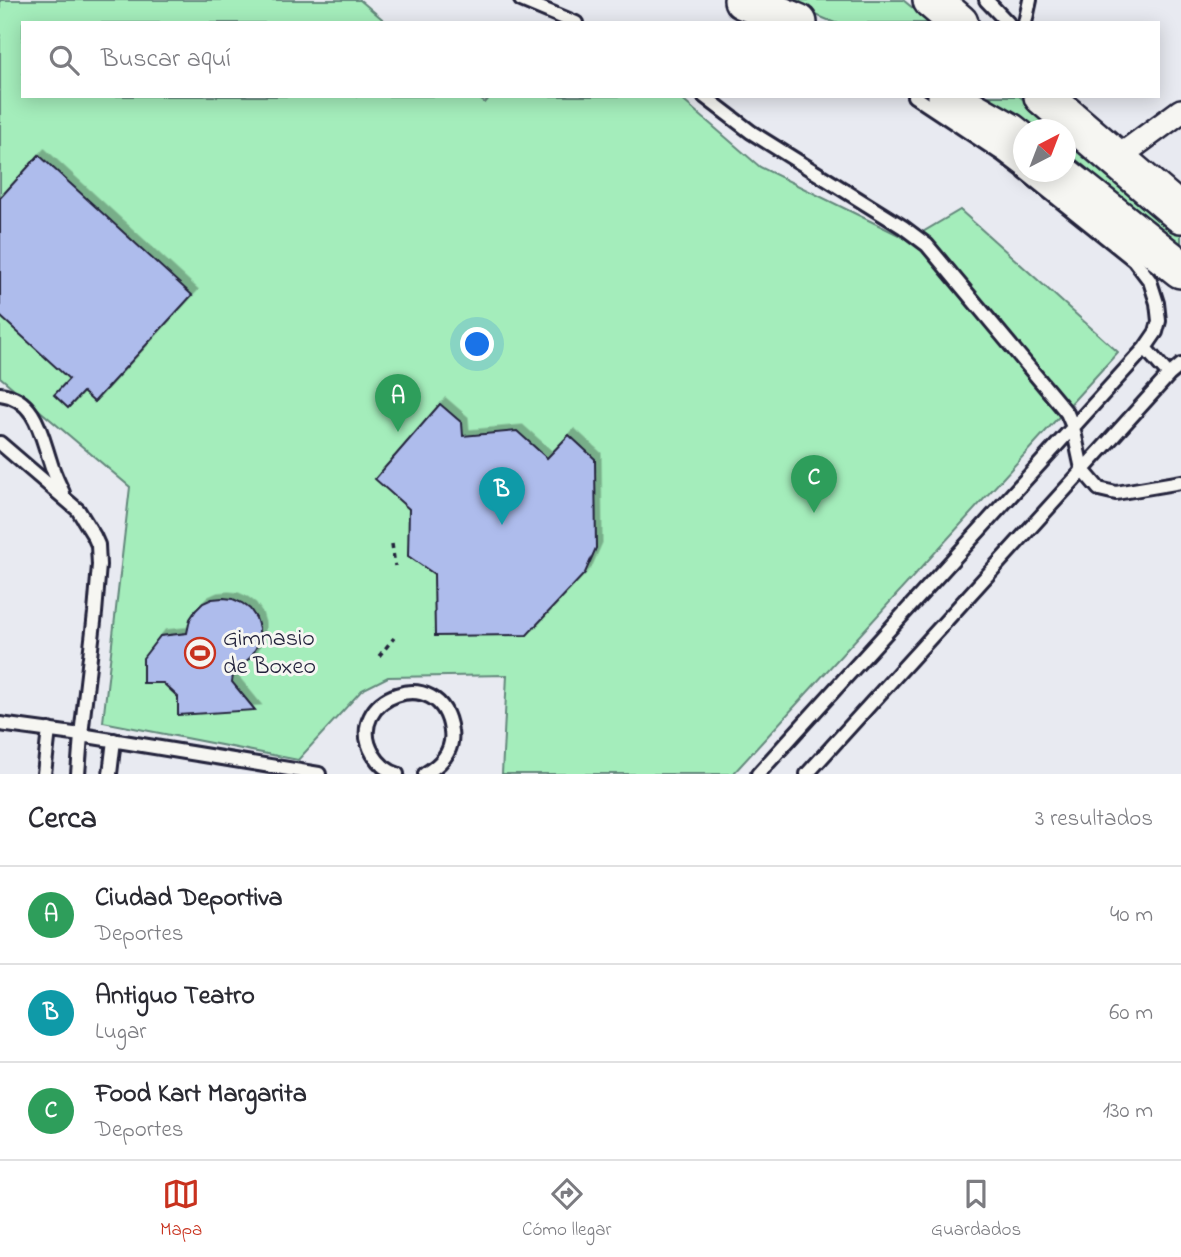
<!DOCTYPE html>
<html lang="es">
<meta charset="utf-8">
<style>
:root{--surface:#fff;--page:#f7f7f7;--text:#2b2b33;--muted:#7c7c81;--line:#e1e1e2;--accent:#c8321e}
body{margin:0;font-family:"Indie Flower",sans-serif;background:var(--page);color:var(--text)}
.compass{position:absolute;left:1013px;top:119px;width:63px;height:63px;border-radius:50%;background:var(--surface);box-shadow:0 4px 18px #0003;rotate:42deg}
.you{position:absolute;left:478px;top:345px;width:24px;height:24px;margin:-18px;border:5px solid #fff;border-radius:50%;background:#1a73e8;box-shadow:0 0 0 10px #1a73e833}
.badge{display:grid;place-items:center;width:46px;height:46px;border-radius:50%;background:var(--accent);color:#fff;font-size:23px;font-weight:700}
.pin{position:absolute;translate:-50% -58px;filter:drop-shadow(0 2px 4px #0008)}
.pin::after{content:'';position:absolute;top:37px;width:24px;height:21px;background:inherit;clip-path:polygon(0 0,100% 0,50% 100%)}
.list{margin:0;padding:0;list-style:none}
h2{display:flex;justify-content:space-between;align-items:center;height:91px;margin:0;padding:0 28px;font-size:30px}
h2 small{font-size:23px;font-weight:400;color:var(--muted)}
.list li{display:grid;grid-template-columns:46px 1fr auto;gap:21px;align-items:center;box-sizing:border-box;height:98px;padding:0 28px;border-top:2px solid var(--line)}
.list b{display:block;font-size:26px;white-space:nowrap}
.list p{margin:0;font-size:23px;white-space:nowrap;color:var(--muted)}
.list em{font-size:23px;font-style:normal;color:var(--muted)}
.icon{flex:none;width:38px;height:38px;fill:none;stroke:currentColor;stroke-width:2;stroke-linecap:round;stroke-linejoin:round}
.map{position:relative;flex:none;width:1181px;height:774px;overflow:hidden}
.search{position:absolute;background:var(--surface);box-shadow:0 4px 18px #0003;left:21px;right:21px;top:21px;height:77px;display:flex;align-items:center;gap:18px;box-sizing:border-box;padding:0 24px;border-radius:0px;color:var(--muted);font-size:26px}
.sheet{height:385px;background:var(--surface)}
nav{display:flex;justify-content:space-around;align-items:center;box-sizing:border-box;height:98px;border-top:2px solid var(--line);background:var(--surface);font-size:19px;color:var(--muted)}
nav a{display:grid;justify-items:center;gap:4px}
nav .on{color:var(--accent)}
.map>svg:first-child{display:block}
.green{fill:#a4edbb;stroke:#63887b;stroke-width:2}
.building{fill:#aebcec;stroke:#22223b;stroke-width:2;filter:url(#shadow)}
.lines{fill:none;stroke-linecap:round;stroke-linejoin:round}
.service-casing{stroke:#22223b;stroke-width:18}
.minor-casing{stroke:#22223b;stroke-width:28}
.primary-casing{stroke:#22223b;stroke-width:42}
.path{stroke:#22223b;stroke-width:3.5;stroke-dasharray:5 5;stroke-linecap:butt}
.service{stroke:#f6f6f2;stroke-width:12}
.minor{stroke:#f6f6f2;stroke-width:23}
.primary{stroke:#f6f6f2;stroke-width:37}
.labels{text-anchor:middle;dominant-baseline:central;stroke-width:6;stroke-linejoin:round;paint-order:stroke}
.poi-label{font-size:24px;fill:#22223b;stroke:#f6f6f2;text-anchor:start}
</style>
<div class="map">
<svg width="1181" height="774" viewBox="0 0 1181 774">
<defs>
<filter id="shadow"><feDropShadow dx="5.5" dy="-5.5" stdDeviation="0" flood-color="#0004"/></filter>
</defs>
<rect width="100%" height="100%" fill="#e8eaf1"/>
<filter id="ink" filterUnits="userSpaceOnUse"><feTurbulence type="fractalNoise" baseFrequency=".0143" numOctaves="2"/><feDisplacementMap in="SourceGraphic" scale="14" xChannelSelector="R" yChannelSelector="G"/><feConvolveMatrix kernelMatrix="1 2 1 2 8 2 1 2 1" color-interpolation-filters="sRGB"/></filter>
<g filter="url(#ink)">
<path class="green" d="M0 0H360L387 23H23V96H476L485 103 491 96H678L760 167 909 240 960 210 1118 352 733 774H502L507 675 388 677 362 690 298 760 103 722 130 487 0 377Z
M780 0H903L931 23H835Z
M981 96H1019L1059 129H1028Z
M1066 135 1181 232V253L1066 158Z"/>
<path class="building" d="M39 155 192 295 94 402 83 392 68 408 54 395 69 379 0 316V198Z
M440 404 462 423 463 436 517 431 547 458 569 435 595 459 596 548 585 573 527 635 435 636 434 574 408 556 409 509 375 479Z
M223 598 233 599 242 603 250 609 256 618 259 628V638L256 648 251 657 243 664 234 668 232 682 255 710 178 715V697L163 683H143V658L160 636 187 633 190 619 196 610 203 603 212 599Z"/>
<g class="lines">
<g class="service-casing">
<path id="service" d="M521 0 576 23
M986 0 1008 23
M1025 23 1030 0
M704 96 751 132 903 227 927 245 1067 413 1073 427 1082 469 1099 489 1116 493 1181 482
M914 96 1003 155 1024 171
M1145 348 1169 375
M0 394C35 398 41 434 50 461 53 472 58 482 63 493
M0 443 78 510 94 536 98 545 99 565 95 613 81 735 78 774
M0 724 81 735 319 774
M44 774 49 730
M110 774 114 740
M397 774C387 771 379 764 373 754 341 698 442 660 451 731 454 751 440 765 425 774
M758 774 1145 348 1156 332 1159 321 1157 303 1150 281 1134 260 1024 172
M807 774 1169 375 1181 365"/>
</g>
<g class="minor-casing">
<path id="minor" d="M1116 159 1181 111"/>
</g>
<g class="primary-casing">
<path id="primary" d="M743 0 798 23
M932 0 959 23
M947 96 1010 132 1024 143
M1043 96 1181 214
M1059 172 1181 269"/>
</g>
<path class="path" d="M392 544 395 566
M379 656 394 638"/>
<use href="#service" class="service"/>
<use href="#minor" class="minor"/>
<use href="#primary" class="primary"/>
</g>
</g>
<defs>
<g id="stadium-ring" transform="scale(1.575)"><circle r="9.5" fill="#f6f6f2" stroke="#c8321e" stroke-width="1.5"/><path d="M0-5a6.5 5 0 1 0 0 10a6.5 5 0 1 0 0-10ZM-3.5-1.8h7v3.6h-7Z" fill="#c8321e"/></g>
</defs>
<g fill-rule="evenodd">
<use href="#stadium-ring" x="200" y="653"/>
</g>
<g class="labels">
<g class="poi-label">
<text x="223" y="639">Gimnasio<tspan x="223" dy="28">de Boxeo</tspan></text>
</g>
</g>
</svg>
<svg class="compass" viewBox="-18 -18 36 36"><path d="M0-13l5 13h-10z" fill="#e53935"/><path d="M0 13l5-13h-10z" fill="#7c7c81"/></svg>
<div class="you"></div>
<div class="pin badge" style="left:398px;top:432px;background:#2e9e5b">A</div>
<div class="pin badge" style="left:502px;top:525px;background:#0f9aa8">B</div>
<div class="pin badge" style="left:814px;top:513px;background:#2e9e5b">C</div>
<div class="search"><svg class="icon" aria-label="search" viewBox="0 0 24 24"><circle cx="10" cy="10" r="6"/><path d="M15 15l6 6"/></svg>Buscar aquí</div>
</div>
<section class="sheet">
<h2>Cerca<small>3 resultados</small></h2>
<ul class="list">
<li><span class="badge" style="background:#2e9e5b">A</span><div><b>Ciudad Deportiva</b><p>Deportes</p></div><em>40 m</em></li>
<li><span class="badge" style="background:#0f9aa8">B</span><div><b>Antiguo Teatro</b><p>Lugar</p></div><em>60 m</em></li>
<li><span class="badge" style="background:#2e9e5b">C</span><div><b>Food Kart Margarita</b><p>Deportes</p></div><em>130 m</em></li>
</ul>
</section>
<nav>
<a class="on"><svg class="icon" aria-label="map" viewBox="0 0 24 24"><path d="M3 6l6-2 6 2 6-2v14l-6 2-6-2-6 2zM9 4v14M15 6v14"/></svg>Mapa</a>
<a><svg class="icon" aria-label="directions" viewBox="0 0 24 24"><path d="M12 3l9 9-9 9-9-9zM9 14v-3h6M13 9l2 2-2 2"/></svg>Cómo llegar</a>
<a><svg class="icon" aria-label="saved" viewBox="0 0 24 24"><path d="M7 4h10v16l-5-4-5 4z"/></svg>Guardados</a>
</nav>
